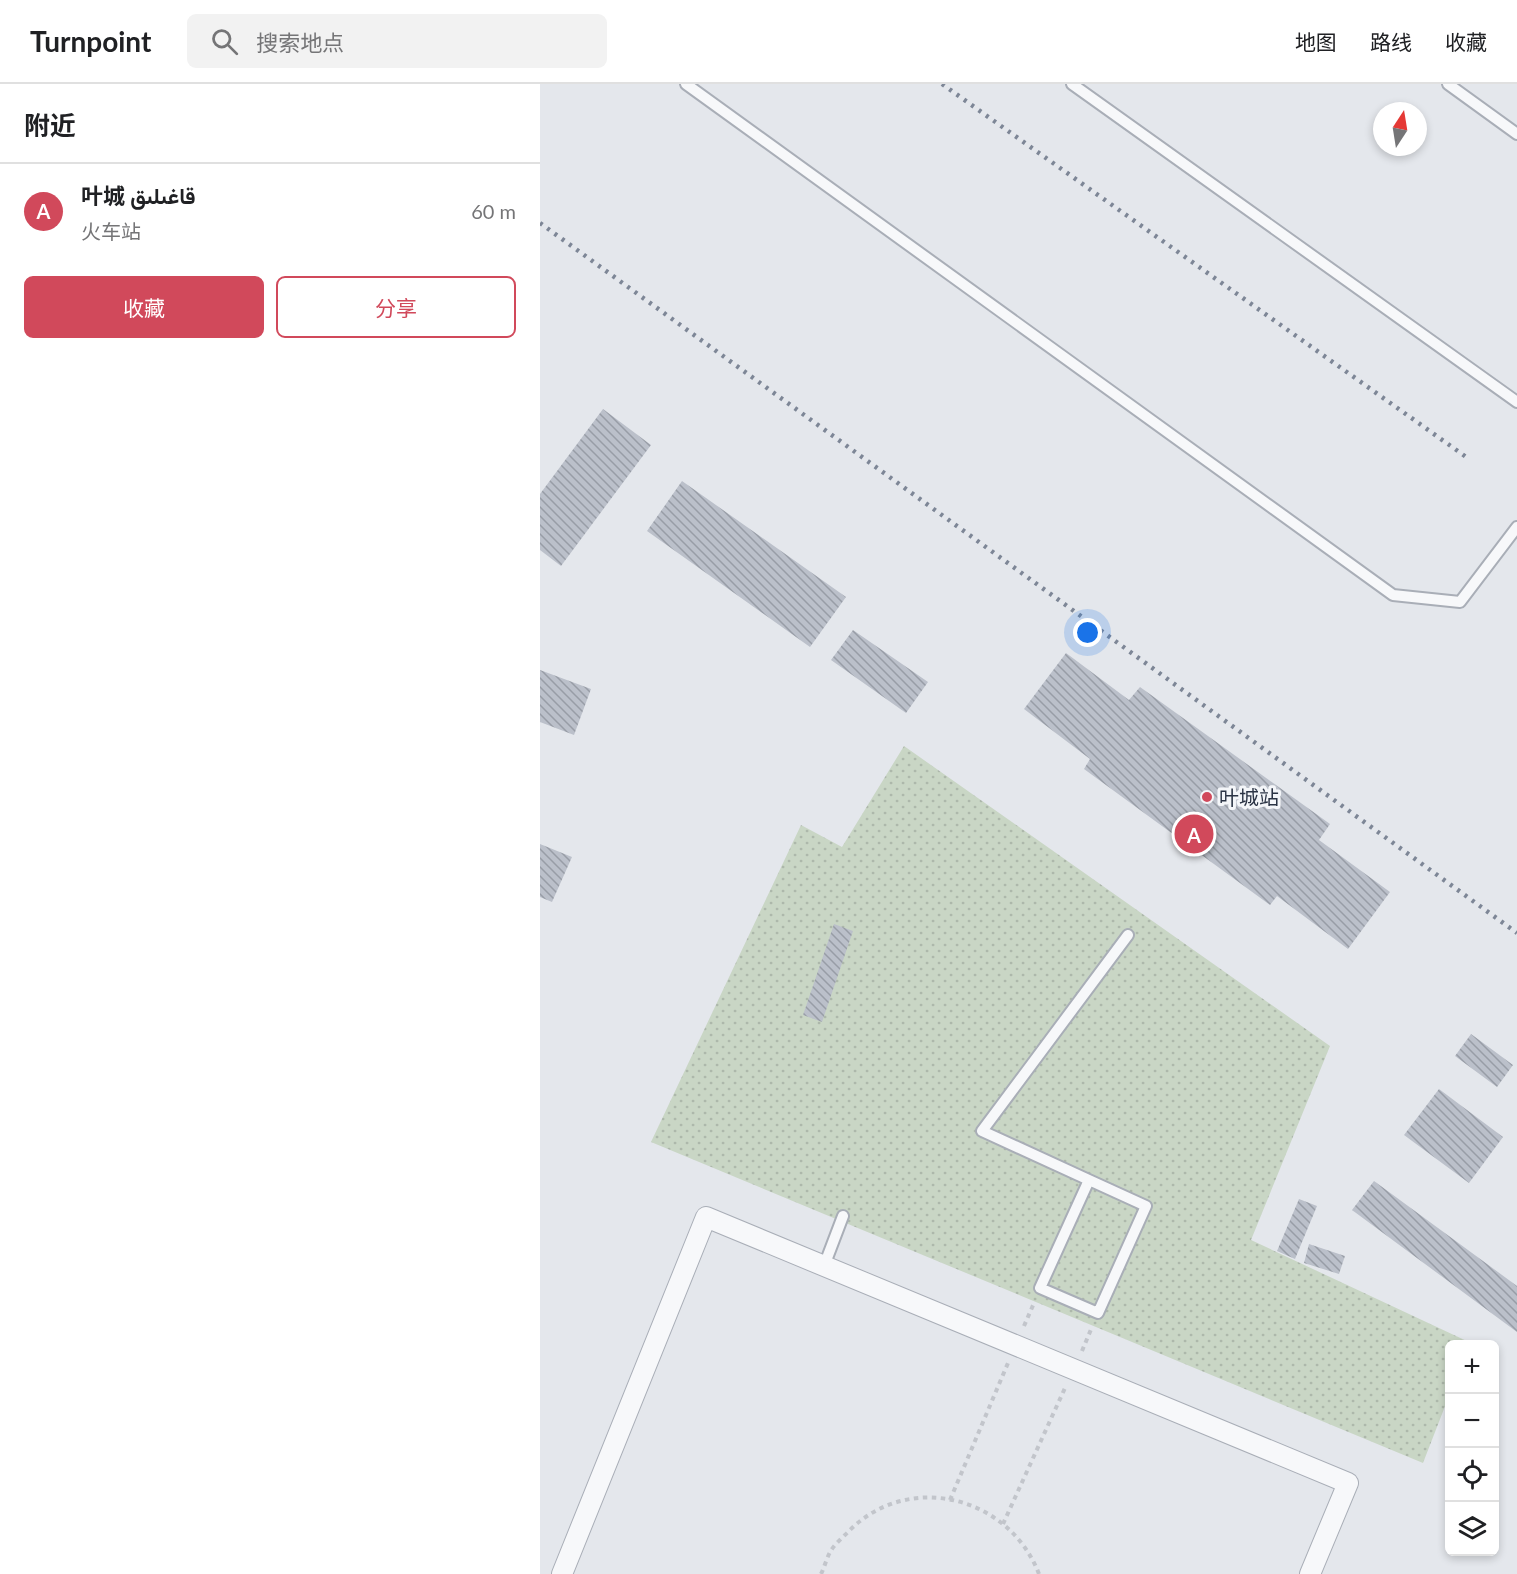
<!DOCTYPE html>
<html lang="zh">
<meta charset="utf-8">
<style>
:root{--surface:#fff;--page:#f2f2f2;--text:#202124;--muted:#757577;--line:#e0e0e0;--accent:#d1495b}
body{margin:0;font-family:Lato,Vazirmatn,"Noto Sans SC",sans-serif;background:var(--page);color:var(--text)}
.controls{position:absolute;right:18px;bottom:18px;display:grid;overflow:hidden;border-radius:9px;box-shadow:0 3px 9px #0003}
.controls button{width:54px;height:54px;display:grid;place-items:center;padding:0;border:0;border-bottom:2px solid var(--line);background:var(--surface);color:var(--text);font:30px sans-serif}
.compass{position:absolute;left:833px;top:18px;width:54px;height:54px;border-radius:50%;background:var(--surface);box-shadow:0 3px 9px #0003;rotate:12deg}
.you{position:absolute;left:548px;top:549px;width:21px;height:21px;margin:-15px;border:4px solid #fff;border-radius:50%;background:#1a73e8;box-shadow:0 0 0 9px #1a73e833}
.badge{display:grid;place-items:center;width:39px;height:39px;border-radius:50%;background:var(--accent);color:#fff;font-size:20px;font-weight:700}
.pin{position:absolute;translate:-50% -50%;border:3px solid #fff;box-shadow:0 2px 6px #0006}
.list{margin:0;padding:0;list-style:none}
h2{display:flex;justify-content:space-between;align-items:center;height:78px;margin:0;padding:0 24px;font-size:26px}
h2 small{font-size:20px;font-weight:400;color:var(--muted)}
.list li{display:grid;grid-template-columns:39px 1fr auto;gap:18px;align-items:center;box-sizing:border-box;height:96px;padding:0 24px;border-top:2px solid var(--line)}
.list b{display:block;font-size:22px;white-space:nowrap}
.list p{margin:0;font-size:20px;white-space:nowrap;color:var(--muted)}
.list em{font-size:20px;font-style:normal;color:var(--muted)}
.actions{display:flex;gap:12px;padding:18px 24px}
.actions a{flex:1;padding:14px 0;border:2px solid var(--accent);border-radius:9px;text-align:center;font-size:21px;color:var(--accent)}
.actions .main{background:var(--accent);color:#fff}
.icon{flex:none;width:33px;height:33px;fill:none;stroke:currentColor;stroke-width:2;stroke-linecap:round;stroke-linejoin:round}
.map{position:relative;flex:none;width:977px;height:1490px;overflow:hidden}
header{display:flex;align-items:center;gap:36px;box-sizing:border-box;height:84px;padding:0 30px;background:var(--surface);border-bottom:2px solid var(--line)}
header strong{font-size:28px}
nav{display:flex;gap:33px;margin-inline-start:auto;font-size:21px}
.search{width:420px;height:54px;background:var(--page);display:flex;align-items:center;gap:15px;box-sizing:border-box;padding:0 21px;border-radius:9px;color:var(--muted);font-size:22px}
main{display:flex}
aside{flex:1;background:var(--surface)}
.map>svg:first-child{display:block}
.park{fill:url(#park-dots)}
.building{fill:url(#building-back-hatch)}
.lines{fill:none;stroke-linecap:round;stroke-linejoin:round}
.service-casing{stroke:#a9aeb7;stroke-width:14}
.minor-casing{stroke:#a9aeb7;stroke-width:22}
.path{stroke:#c2c5cb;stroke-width:4;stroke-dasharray:4.5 4.5;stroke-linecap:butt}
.service{stroke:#f7f8fa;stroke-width:10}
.minor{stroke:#f7f8fa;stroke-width:20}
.rail{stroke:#7d8696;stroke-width:4.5;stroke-dasharray:3 6;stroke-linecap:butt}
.poi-dot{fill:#d1495b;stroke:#f4f6f9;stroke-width:2}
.labels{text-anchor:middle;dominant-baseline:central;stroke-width:6;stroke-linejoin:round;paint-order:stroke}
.poi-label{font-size:20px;fill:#2b3445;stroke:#f4f6f9;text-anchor:start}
</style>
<header>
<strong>Turnpoint</strong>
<div class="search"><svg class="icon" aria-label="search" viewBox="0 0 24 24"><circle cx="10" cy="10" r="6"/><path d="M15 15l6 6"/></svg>搜索地点</div>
<nav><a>地图</a><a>路线</a><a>收藏</a></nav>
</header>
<main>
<aside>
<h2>附近<small></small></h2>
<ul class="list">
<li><span class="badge">A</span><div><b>叶城 قاغىلىق</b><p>火车站</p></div><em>60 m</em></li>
</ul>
<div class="actions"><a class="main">收藏</a><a>分享</a></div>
</aside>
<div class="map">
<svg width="977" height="1490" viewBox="0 0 977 1490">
<defs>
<pattern id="park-dots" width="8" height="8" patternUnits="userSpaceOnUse" patternTransform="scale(1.5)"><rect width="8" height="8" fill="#c9d6c5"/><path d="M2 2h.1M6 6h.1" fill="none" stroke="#adb8ab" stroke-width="1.8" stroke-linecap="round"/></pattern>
<pattern id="building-back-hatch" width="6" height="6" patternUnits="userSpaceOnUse" patternTransform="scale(1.5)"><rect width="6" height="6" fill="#bbc0ca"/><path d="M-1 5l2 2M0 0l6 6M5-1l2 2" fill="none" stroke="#989da6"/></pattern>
</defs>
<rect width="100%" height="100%" fill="#e4e7ec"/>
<path class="park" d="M364 662 790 962 711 1156 931 1259 930 1260H910L909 1312 883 1379 111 1058 261 741 302 763Z"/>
<path class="building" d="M63 325 111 361 21 482 0 466V410Z
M142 397 306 513 270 563 107 447Z
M313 546 388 598 366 629 291 576Z
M526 569 589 616 600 603 790 740 779 756 850 808 808 865 737 812 730 821 544 685 550 675 484 625Z
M0 586 51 605 34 651 0 638Z
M0 760 32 773 12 818 0 813Z
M294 840 313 847 282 938 263 931Z
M931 950 973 981 957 1003 915 972Z
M899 1005 963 1053 929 1099 864 1051Z
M834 1097 977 1202V1248L812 1126Z
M759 1115 777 1122 755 1175 737 1167Z
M769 1160 805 1172 799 1190 764 1179Z"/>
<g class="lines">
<g class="service-casing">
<path id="service" d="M146 0 853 511 920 518 977 443
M532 0 977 318
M908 0 977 50
M549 1096 606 1122 558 1229 500 1204 549 1096 442 1047 588 851
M284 1182 303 1132"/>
</g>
<g class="minor-casing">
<path id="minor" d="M22 1490 166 1133 808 1399 770 1490"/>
</g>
<path class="path" d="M484 1242 494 1219
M542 1267 552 1243
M410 1416 468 1279
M463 1440 525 1304
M281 1490C285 1482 287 1472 292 1465 296 1459 303 1453 308 1448 368 1386 469 1412 499 1490"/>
<use href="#service" class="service"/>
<use href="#minor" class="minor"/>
<path class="rail" d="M402 0 929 375
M0 139 977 849"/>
</g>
<circle class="poi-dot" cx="667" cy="713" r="6"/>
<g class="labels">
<g class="poi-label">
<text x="679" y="713">叶城站</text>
</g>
</g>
</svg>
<div class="controls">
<button>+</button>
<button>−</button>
<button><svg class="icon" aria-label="locate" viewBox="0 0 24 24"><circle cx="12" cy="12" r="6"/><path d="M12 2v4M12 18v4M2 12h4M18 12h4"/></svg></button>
<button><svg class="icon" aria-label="layers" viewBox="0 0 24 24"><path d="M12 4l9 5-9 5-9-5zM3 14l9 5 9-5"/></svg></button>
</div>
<svg class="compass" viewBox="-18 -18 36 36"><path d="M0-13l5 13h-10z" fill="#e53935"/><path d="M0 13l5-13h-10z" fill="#757577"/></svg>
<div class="you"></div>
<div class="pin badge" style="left:654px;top:750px">A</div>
</div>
</main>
